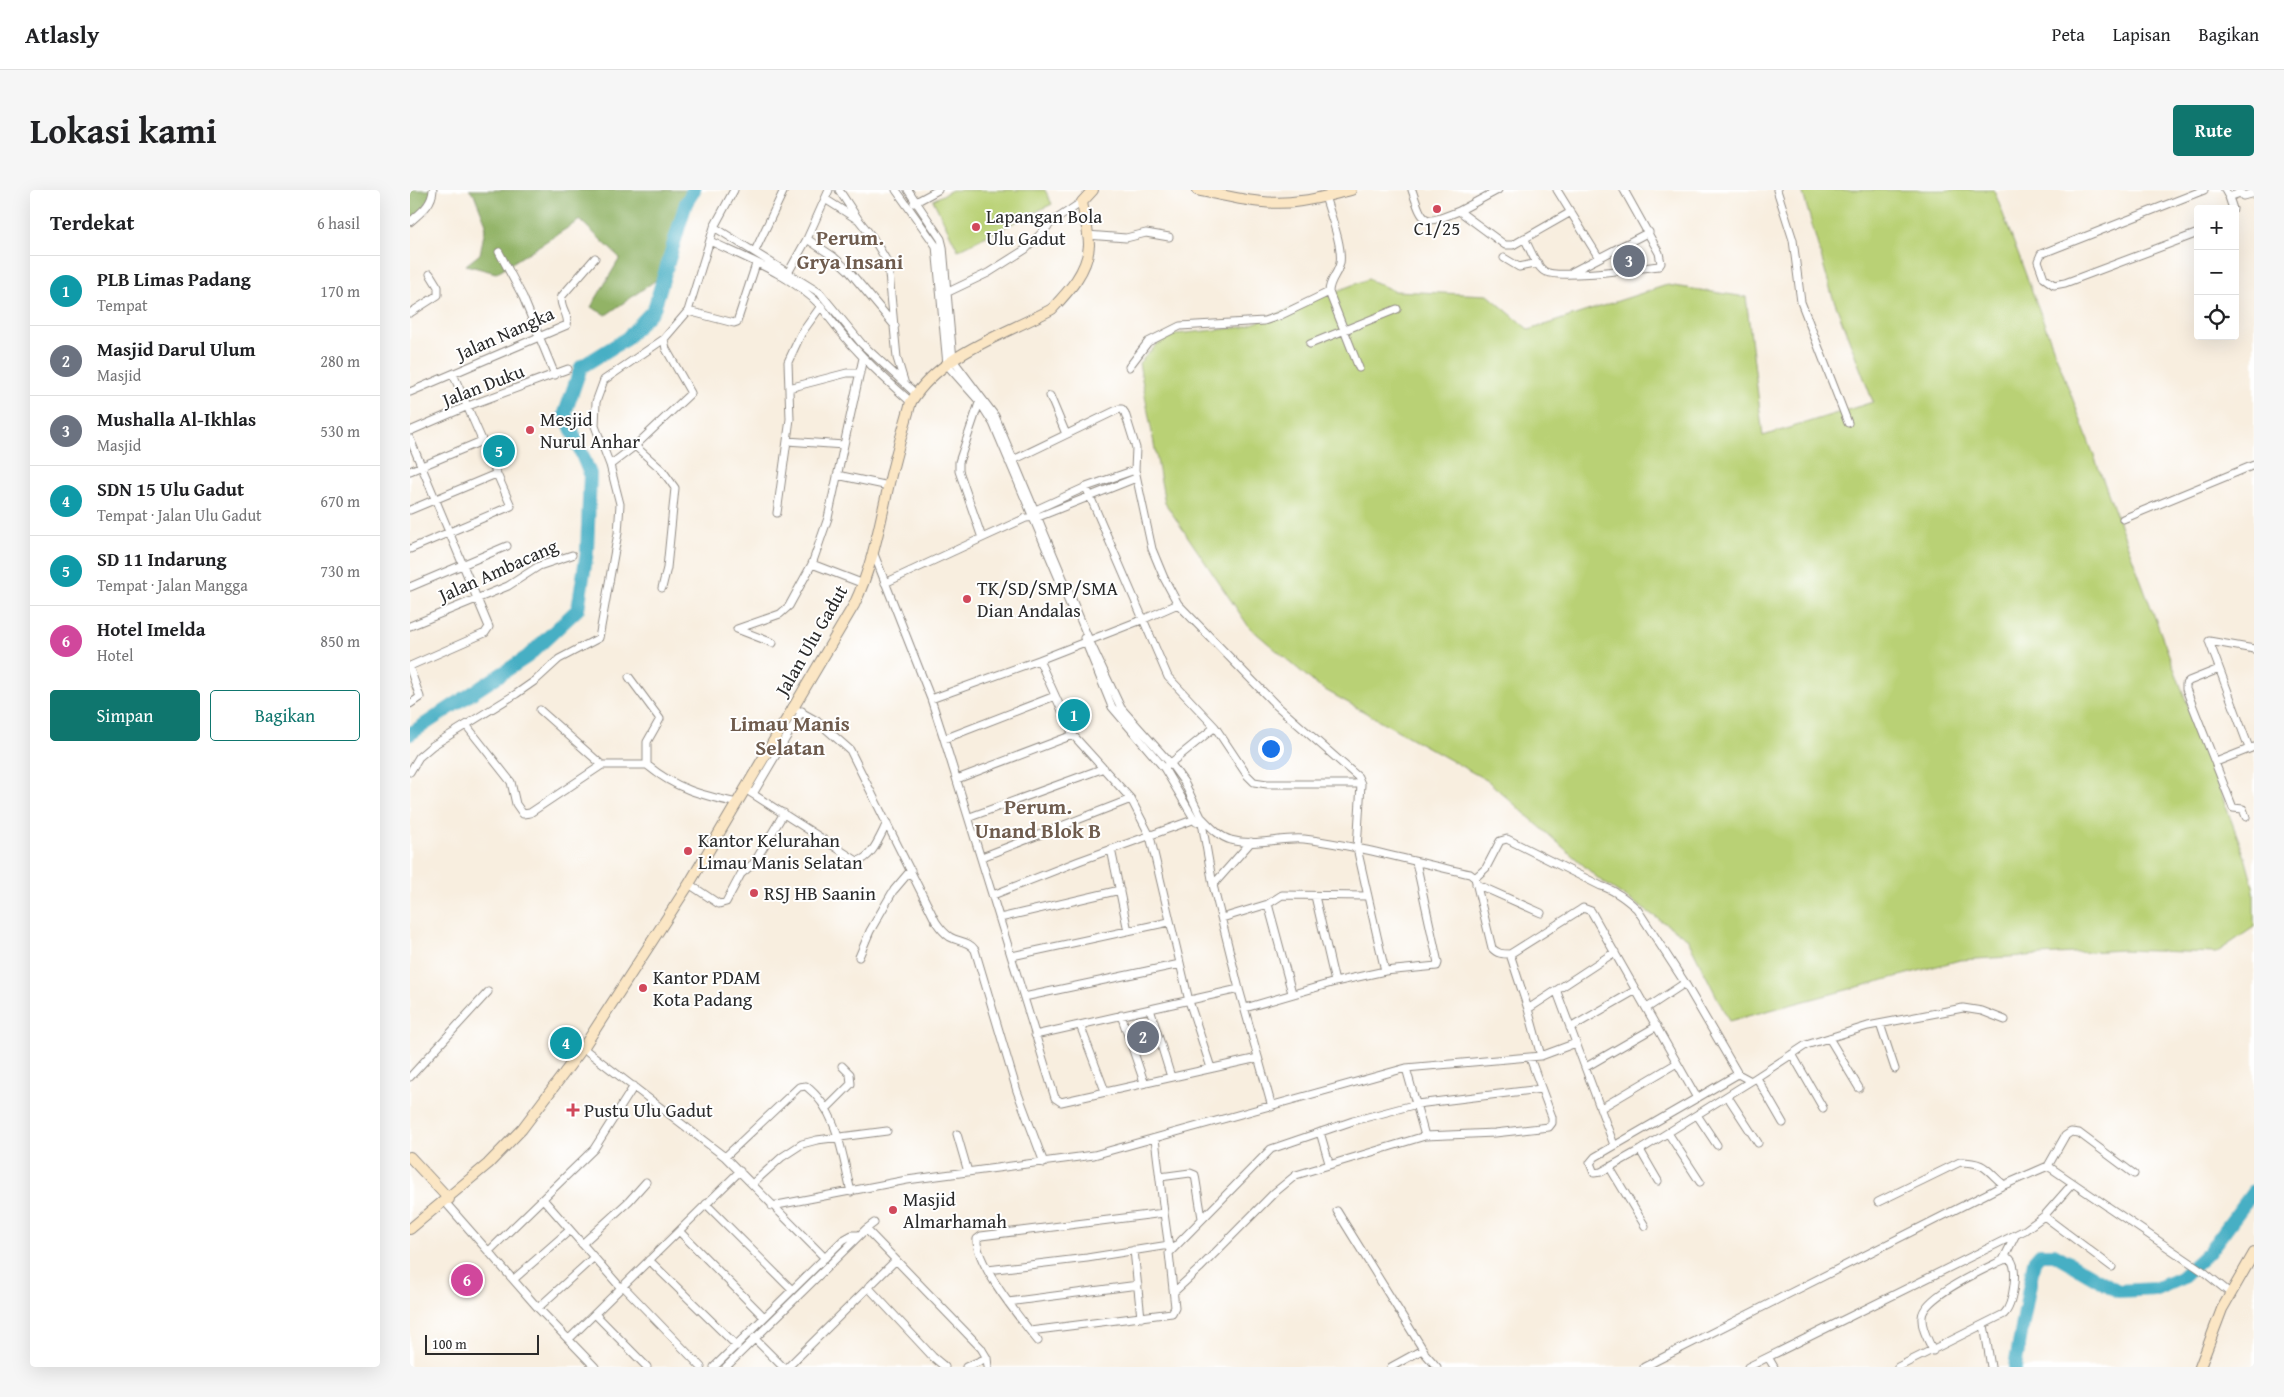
<!DOCTYPE html>
<html lang="id">
<meta charset="utf-8">
<style>
:root{--surface:#fff;--page:#f6f6f6;--text:#202124;--muted:#757577;--line:#e0e0e0;--accent:#0f766e}
body{margin:0;font-family:"Gentium Book Plus",serif;background:var(--page);color:var(--text)}
.controls{position:absolute;right:15px;top:15px;display:grid;overflow:hidden;border-radius:5px;box-shadow:0 5px 20px #0002}
.controls button{width:45px;height:45px;display:grid;place-items:center;padding:0;border:0;border-bottom:1px solid var(--line);background:var(--surface);color:var(--text);font:25px sans-serif}
.scale{position:absolute;left:15px;bottom:12px;width:114px;box-sizing:border-box;padding-left:5px;border:2px solid #2b2b2b;border-top:0;font-size:14px;line-height:18px;white-space:nowrap;color:#2b2b2b;-webkit-text-stroke:4px #fff;paint-order:stroke}
.you{position:absolute;left:860px;top:558px;width:18px;height:18px;margin:-12px;border:4px solid #fff;border-radius:50%;background:#1a73e8;box-shadow:0 0 0 8px #1a73e833}
.badge{display:grid;place-items:center;width:32px;height:32px;border-radius:50%;background:var(--accent);color:#fff;font-size:16px;font-weight:700}
.pin{position:absolute;translate:-50% -50%;border:2px solid #fff;box-shadow:0 1px 5px #0006}
.list{margin:0;padding:0;list-style:none}
h2{display:flex;justify-content:space-between;align-items:center;height:65px;margin:0;padding:0 20px;font-size:21px}
h2 small{font-size:16px;font-weight:400;color:var(--muted)}
.list li{display:grid;grid-template-columns:32px 1fr auto;gap:15px;align-items:center;box-sizing:border-box;height:70px;padding:0 20px;border-top:1px solid var(--line)}
.list b{display:block;font-size:19px;white-space:nowrap}
.list p{margin:0;font-size:16px;white-space:nowrap;color:var(--muted)}
.list em{font-size:16px;font-style:normal;color:var(--muted)}
.actions{display:flex;gap:10px;padding:15px 20px}
.actions a{flex:1;padding:11px 0;border:1px solid var(--accent);border-radius:5px;text-align:center;font-size:18px;color:var(--accent)}
.actions .main{background:var(--accent);color:#fff}
.icon{flex:none;width:28px;height:28px;fill:none;stroke:currentColor;stroke-width:2;stroke-linecap:round;stroke-linejoin:round}
.map{position:relative;flex:none;width:1844px;height:1177px;overflow:hidden;border-radius:5px}
header{display:flex;align-items:center;gap:30px;box-sizing:border-box;height:70px;padding:0 25px;background:var(--surface);border-bottom:1px solid var(--line)}
header strong{font-size:24px}
nav{display:flex;gap:28px;margin-inline-start:auto;font-size:18px}
.intro{display:flex;align-items:center;justify-content:space-between;box-sizing:border-box;height:120px;padding:0 30px}
h1{margin:0;font-size:35px}
.button{padding:12px 22px;border-radius:5px;background:var(--accent);color:#fff;font-size:18px;font-weight:700}
main{display:flex;gap:30px;padding:0 30px}
aside{flex:1;background:var(--surface);border-radius:5px;box-shadow:0 5px 20px #0002}
.map>svg:first-child{display:block}
.green{fill:#b9d175;stroke:#727e50}
.forest{fill:#92b366;stroke:#5e6f48}
.lines{fill:none;stroke-linecap:round;stroke-linejoin:round}
.river{stroke:#46afc4;stroke-width:14}
.street-casing{stroke:#928c85;stroke-width:9}
.secondary-casing{stroke:#928c85;stroke-width:12}
.street{stroke:#fff;stroke-width:7}
.secondary{stroke:#fbe6c4;stroke-width:10}
.poi-dot{fill:#d1495b;stroke:#fff;stroke-width:2}
.labels{text-anchor:middle;dominant-baseline:central;stroke-width:4;stroke-linejoin:round;paint-order:stroke}
.poi-label{font-size:19px;fill:#2b2b2b;stroke:#fff;text-anchor:start}
.street-label{font-size:19px;fill:#2b2b2b;stroke:#fff}
.quarter-label{font-size:21px;font-weight:bold;fill:#6f5c4e;stroke:#fff}
</style>
<header>
<strong>Atlasly</strong>
<nav><a>Peta</a><a>Lapisan</a><a>Bagikan</a></nav>
</header>
<div class="intro"><h1>Lokasi kami</h1><a class="button">Rute</a></div>
<main>
<aside>
<h2>Terdekat<small>6 hasil</small></h2>
<ul class="list">
<li><span class="badge" style="background:#0f9aa8">1</span><div><b>PLB Limas Padang</b><p>Tempat</p></div><em>170 m</em></li>
<li><span class="badge" style="background:#6b7280">2</span><div><b>Masjid Darul Ulum</b><p>Masjid</p></div><em>280 m</em></li>
<li><span class="badge" style="background:#6b7280">3</span><div><b>Mushalla Al-Ikhlas</b><p>Masjid</p></div><em>530 m</em></li>
<li><span class="badge" style="background:#0f9aa8">4</span><div><b>SDN 15 Ulu Gadut</b><p>Tempat · Jalan Ulu Gadut</p></div><em>670 m</em></li>
<li><span class="badge" style="background:#0f9aa8">5</span><div><b>SD 11 Indarung</b><p>Tempat · Jalan Mangga</p></div><em>730 m</em></li>
<li><span class="badge" style="background:#d1479c">6</span><div><b>Hotel Imelda</b><p>Hotel</p></div><em>850 m</em></li>
</ul>
<div class="actions"><a class="main">Simpan</a><a>Bagikan</a></div>
</aside>
<div class="map">
<svg width="1844" height="1177" viewBox="0 0 1844 1177">
<rect width="100%" height="100%" fill="#fff"/>
<filter id="ink" filterUnits="userSpaceOnUse"><feTurbulence type="fractalNoise" baseFrequency=".02" numOctaves="2"/><feDisplacementMap in="SourceGraphic" scale="10" xChannelSelector="R" yChannelSelector="G"/><feConvolveMatrix kernelMatrix="1 2 1 2 8 2 1 2 1" color-interpolation-filters="sRGB"/></filter>
<filter id="wash" filterUnits="userSpaceOnUse"><feTurbulence type="fractalNoise" baseFrequency=".0096" numOctaves="4" result="noise"/><feDisplacementMap in="SourceGraphic" scale="20" xChannelSelector="R" yChannelSelector="G"/><feGaussianBlur stdDeviation="1.12" result="paint"/><feColorMatrix in="noise" values="0 0 0 0 0 0 0 0 0 0 0 0 0 0 0 0 0 1.4 0 .05"/><feComposite in="paint" operator="in"/></filter>
<g filter="url(#wash)">
<rect width="100%" height="100%" fill="#f8eedf"/>
<path class="green" d="M542 0H635L642 14 548 60 523 10Z
M1392 0H1584L1835 667 1844 700V737L1806 763 1711 760 1550 770 1319 831 1277 748 1190 690 1078 591 908 496 839 437 755 313 729 173 756 145 834 137 958 89 984 101 1078 105 1119 140 1257 95 1336 107 1353 246 1463 212 1422 105Z"/>
<path class="forest" d="M0 0H23L7 32 0 37Z
M59 0H284L246 90 196 125 181 117 210 68 170 30 86 83 56 75 70 64 76 34 64 4Z"/>
<g class="lines">
<path class="river" d="M0 544 117 467 168 419 177 362 180 284 155 223 171 177 216 149 244 119 276 13 284 0
M1605 1177 1624 1071 1630 1064H1644L1708 1101 1746 1099 1771 1088 1798 1063 1844 1001"/>
</g>
</g>
<g filter="url(#ink)">
<g class="lines">
<g class="street-casing">
<path id="street" d="M429 0 448 29 463 48 478 73 487 168 494 191
M486 0 526 56 537 175 569 211 583 233 663 422
M498 0 531 49 533 57 543 170 585 226 679 450 711 518 761 574 774 592 791 627 803 695 829 799 862 917
M1002 0C1014 36 1014 35 1049 21L1095 55H1103L1161 22
M1147 0 1189 68
M1367 0 1383 50 1391 112 1438 233
M1815 0 1819 7
M1829 0 1833 6 1844 3
M915 6C920 24 933 56 930 73 928 84 919 90 919 102L949 178
M415 9 445 28
M504 13 528 0
M1823 19 1819 7 1830 3
M1049 21 1088 0
M0 32C11 22 22 15 23 0
M304 37 410 103 452 154 506 204
M1788 43 1655 93 1644 95 1634 88 1628 71 1631 64 1641 60 1794 0
M677 45 716 48 736 43 759 47
M1114 48C1120 58 1125 75 1134 81 1146 90 1230 78 1249 76L1251 73 1249 63 1214 0
M397 49 424 67 439 81 485 136
M300 51C338 69 381 85 411 116L391 144 378 172 380 229 367 323
M345 61 374 0
M89 62 113 107 145 185
M1094 68 1109 77 1128 73
M1162 82 1239 42
M378 83 397 49 419 0
M534 104 578 83 616 59 642 32 672 12
M411 116C436 153 468 183 501 212
M278 121 324 133 327 132 346 74
M0 123 28 105V97L20 84
M900 154 987 119
M719 177 738 152 770 136 854 131 869 126 919 102
M379 198 437 183H450
M0 202 157 135C160 125 148 116 152 106L185 68
M640 206 656 244
M570 210 549 272V281L572 348 616 328 628 327 726 288
M0 241 58 216 158 179
M0 249 79 437 75 443 0 476
M377 251 434 255
M225 256 252 280 265 298 257 378 252 398
M599 272 709 219H712L715 223 726 258 725 280 742 359 754 388 768 414 866 515 948 587 951 594 947 658 975 781
M200 275 225 256 281 203 256 159 254 149
M0 281 72 251
M427 285 479 296
M676 297 758 487 805 537 837 585 844 592 857 594H951
M0 320 86 284
M621 322 676 297 725 280
M1713 329 1844 275
M0 359 101 316 43 184
M464 364 521 509 534 549 645 908 651 912 848 868
M402 374 454 394
M475 393 572 348
M0 397 97 356
M0 436 98 396 129 376 162 365
M327 439 370 424 379 416 402 374 418 328 453 168
M327 439 363 453
M674 448 702 517 754 578 786 632
M629 470 663 545 721 609 740 646 779 811 801 878
M0 479 10 507 0 514
M1809 479 1779 491 1776 494V499L1823 618 1833 619 1836 627
M219 487 250 529 237 552V575C266 599 291 605 327 613
M521 509 629 470 734 429 768 414
M382 517 407 531 440 560 526 732C530 738 534 743 540 747 549 752 559 751 565 760L607 901 634 973
M130 520 192 575
M56 535 101 592 106 614 113 624 120 623 192 575H237
M534 549 645 506
M1839 558 1799 451 1844 459
M1806 572 1844 557
M757 576 805 537
M0 582 9 567 22 556 106 504 126 490 149 469 189 448 208 343 210 314 200 275 185 236 186 212 194 190 254 149 278 121 304 37 324 0
M547 589 663 545
M335 599 447 671C462 669 470 646 477 633
M343 604 392 521
M560 627 694 578
M701 659 718 741
M572 667 721 609
M1065 688 1076 678 1090 651 1097 649 1191 696C1205 700 1216 709 1227 719L1275 793 1328 884
M279 694 309 714 316 712 331 684 344 673 374 623
M1066 694 1131 723
M803 695 841 652
M484 700 501 680
M583 705 669 671 791 627C800 636 809 647 821 650 845 657 870 647 894 649 950 656 1005 672 1060 684L1065 688 1082 758C1087 764 1093 764 1100 764L1170 720 1173 718 1181 721 1287 908 1185 967 1180 973 1184 983 1191 982 1230 960
M905 706 925 792
M590 728 710 700
M812 728 858 714
M1100 764 1118 819
M602 766 759 732
M449 767 460 741 482 703
M1147 802 1166 853
M882 803 858 714 872 705 958 706
M614 807 770 774
M835 818 925 792 975 781 1027 776 1028 773 1006 672
M1237 818 1275 793
M740 819 761 887
M711 825 734 892
M1470 834 1485 879
M670 835 695 901
M1160 838 1226 800
M625 845 829 799
M1419 848 1449 898
M173 858 315 967 415 1068
M1382 864 1413 918
M1176 877 1247 836
M996 878 1015 946
M0 887 78 802
M1347 888 1373 933
M1318 907 1348 953
M1287 908 1328 884 1341 891 1396 855 1458 836 1553 818 1572 821 1595 830
M417 918 441 894 440 884 432 876
M1191 918 1267 873
M1287 925 1307 955
M910 942 919 973
M1258 943 1290 992
M547 944 558 982
M745 949 754 1023 571 1046 567 1049C565 1072 606 1123 620 1141L762 1123 765 1117 759 1063 861 959 943 931 1007 914 1131 899
M1204 955 1166 853 1131 866 1118 819 1205 762
M315 967 389 897 396 896C428 921 432 964 441 1002
M1638 976 1655 946 1661 942 1669 943 1724 984
M1200 978 1235 1036
M750 987 780 983 785 985 792 1028
M1248 991 1230 960 1341 891
M342 994 372 967 392 954 407 950 477 941
M133 1009 211 1098
M35 1012 128 1118 185 1177
M1468 1012 1550 972C1576 972 1576 980 1594 995
M296 1014 382 1100
M362 1016 497 990 684 965 996 878 1131 866
M927 1021 1014 1161
M754 1023 759 1058
M1634 1026 1702 1077
M456 1039 464 1033
M269 1041 354 1127
M172 1054 219 1011 236 992
M724 1060 731 1128
M79 1061 184 959 224 896
M239 1070 327 1156
M1593 1070 1605 1046
M578 1080 677 1068 759 1055
M104 1089 160 1040
M213 1096 291 1177
M458 1097 523 1167 535 1177
M764 1102 790 1078 864 1003 886 985 1015 946 1085 943 1139 937 1142 933V927L1120 868
M598 1112 728 1095
M128 1118 183 1068
M185 1124 237 1177
M1574 1135 1581 1177
M620 1141 628 1151
M344 1148 373 1177
M159 1149 330 981
M1358 1167 1364 1177
M304 1177 433 1050 442 1045H448
M316 1177 456 1039 571 1158 577 1168 578 1177
M378 1177 486 1070
M556 1177 577 1168
M981 1177 1012 1160 1027 1177
M1234 1177 1594 995 1638 976 1794 1082 1820 1103
M1338 1177 1615 1040 1634 1026 1663 993
M1488 1177 1594 1124C1603 1115 1609 1078 1600 1069L1593 1070C1575 1079 1513 1106 1512 1127 1511 1139 1519 1151 1523 1161"/>
</g>
<g class="secondary-casing">
<path id="secondary" d="M787 0C822 7 856 17 891 11 908 9 924 4 941 0
M0 967 39 1009
M0 1039 78 974 112 939 173 858 279 694 444 415C462 377 469 338 478 298 484 269 493 241 501 212 531 163 594 145 642 119 658 102 678 81 679 55 679 42 674 26 672 12L683 0
M1790 1177 1812 1119 1844 1063"/>
</g>
<use href="#street" class="street"/>
<use href="#secondary" class="secondary"/>
</g>
</g>
<g class="poi-dot">
<circle cx="1027" cy="19" r="5"/>
<circle cx="566" cy="37" r="5"/>
<circle cx="120" cy="240" r="5"/>
<circle cx="557" cy="409" r="5"/>
<circle cx="278" cy="661" r="5"/>
<circle cx="344" cy="703" r="5"/>
<circle cx="233" cy="798" r="5"/>
<path d="M160.5 912.5h5v5h5v5h-5v5h-5v-5h-5v-5h5z"/>
<circle cx="483" cy="1020" r="5"/>
</g>
<g class="labels">
<g class="poi-label">
<text x="576" y="26">Lapangan Bola<tspan x="576" dy="22">Ulu Gadut</tspan></text>
<text x="1027" y="38" text-anchor="middle">C1/25</text>
<text x="130" y="229">Mesjid<tspan x="130" dy="22">Nurul Anhar</tspan></text>
<text x="567" y="398">TK/SD/SMP/SMA<tspan x="567" dy="22">Dian Andalas</tspan></text>
<text x="288" y="650">Kantor Kelurahan<tspan x="288" dy="22">Limau Manis Selatan</tspan></text>
<text x="354" y="703">RSJ HB Saanin</text>
<text x="243" y="787">Kantor PDAM<tspan x="243" dy="22">Kota Padang</tspan></text>
<text x="174" y="920">Pustu Ulu Gadut</text>
<text x="493" y="1009">Masjid<tspan x="493" dy="22">Almarhamah</tspan></text>
</g>
<g class="street-label">
<text transform="translate(95 143) rotate(-24)">Jalan Nangka</text>
<text transform="translate(73 195) rotate(-21)">Jalan Duku</text>
<text transform="translate(88 380) rotate(-24)">Jalan Ambacang</text>
<text transform="translate(401 450) rotate(-60)">Jalan Ulu Gadut</text>
</g>
<g class="quarter-label">
<text x="440" y="47">Perum.<tspan x="440" dy="24">Grya Insani</tspan></text>
<text x="380" y="533">Limau Manis<tspan x="380" dy="24">Selatan</tspan></text>
<text x="628" y="616">Perum.<tspan x="628" dy="24">Unand Blok B</tspan></text>
</g>
</g>
</svg>
<div class="controls">
<button>+</button>
<button>−</button>
<button><svg class="icon" aria-label="locate" viewBox="0 0 24 24"><circle cx="12" cy="12" r="6"/><path d="M12 2v4M12 18v4M2 12h4M18 12h4"/></svg></button>
</div>
<div class="scale">100 m</div>
<div class="you"></div>
<div class="pin badge" style="left:664px;top:525px;background:#0f9aa8">1</div>
<div class="pin badge" style="left:733px;top:847px;background:#6b7280">2</div>
<div class="pin badge" style="left:1219px;top:71px;background:#6b7280">3</div>
<div class="pin badge" style="left:156px;top:853px;background:#0f9aa8">4</div>
<div class="pin badge" style="left:89px;top:261px;background:#0f9aa8">5</div>
<div class="pin badge" style="left:57px;top:1090px;background:#d1479c">6</div>
</div>
</main>
